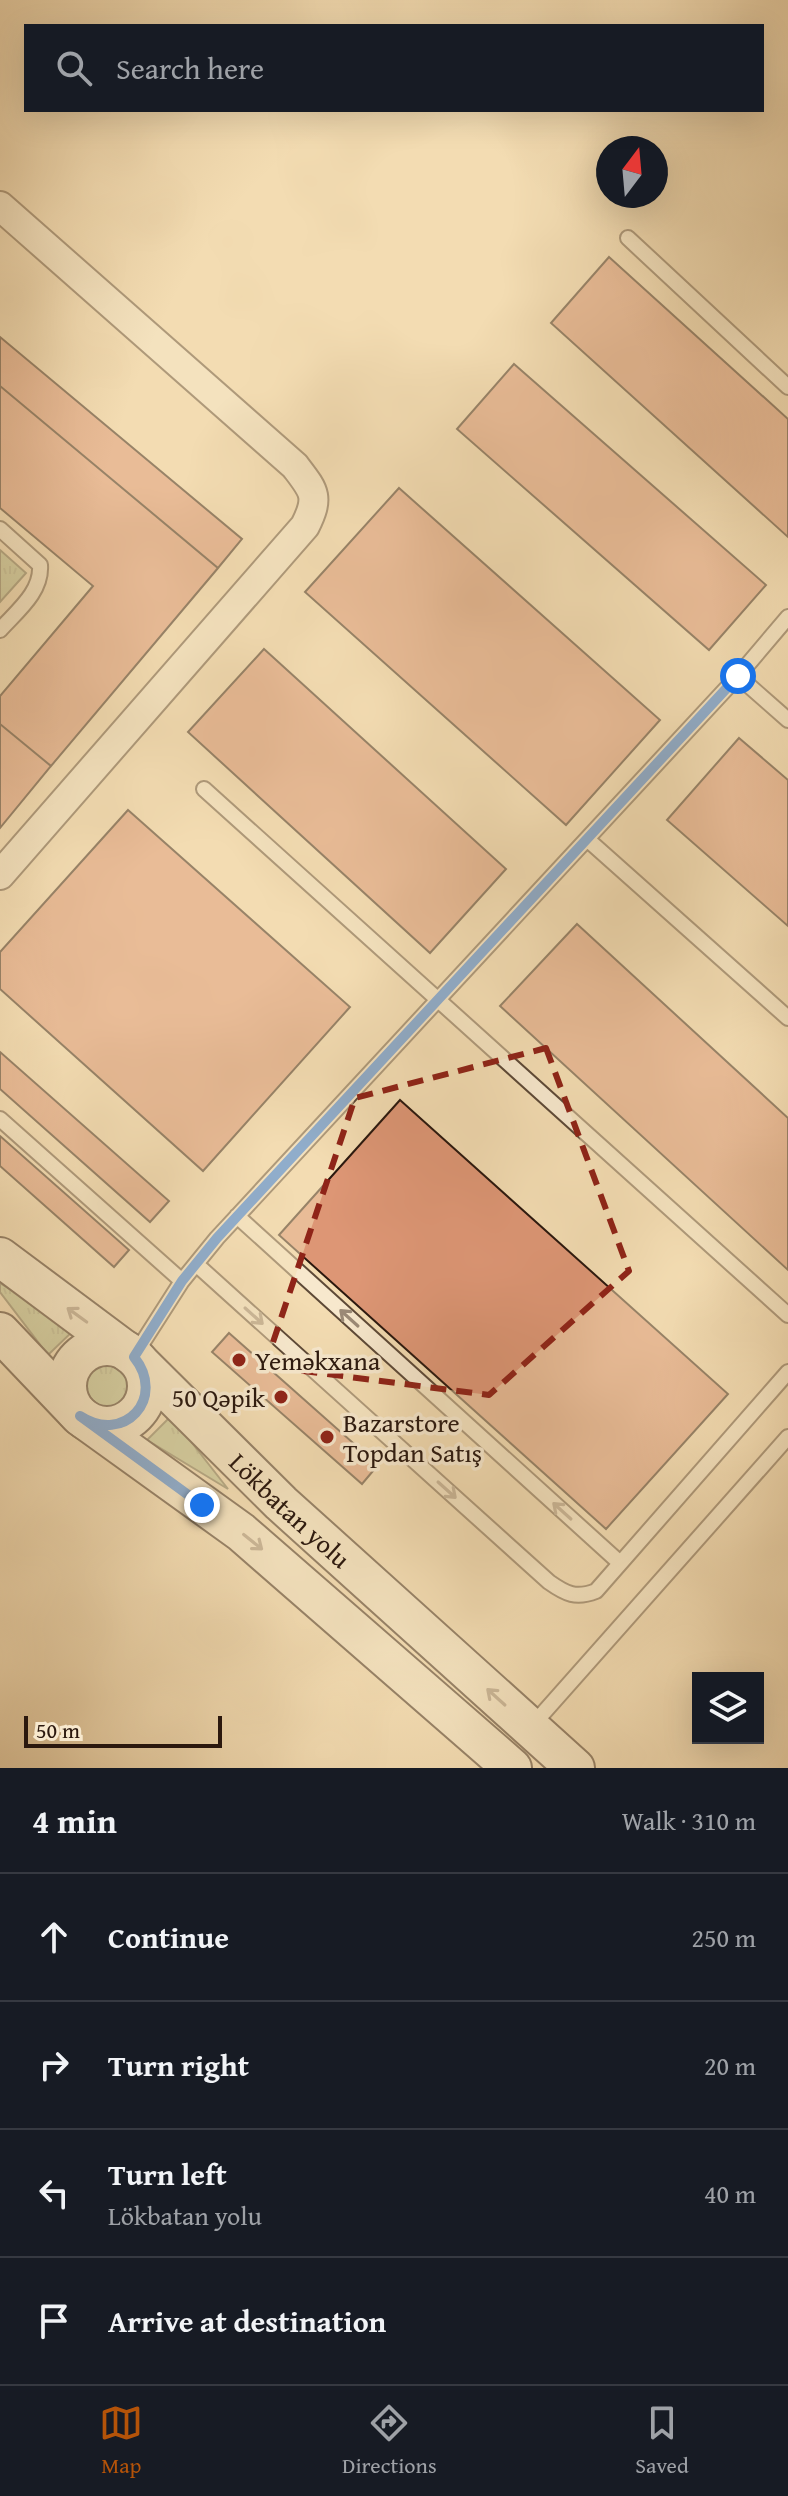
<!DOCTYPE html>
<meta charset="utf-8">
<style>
:root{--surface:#171b24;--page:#242831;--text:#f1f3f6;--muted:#9ea1a6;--line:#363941;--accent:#b45309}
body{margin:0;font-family:"Gentium Book Plus",serif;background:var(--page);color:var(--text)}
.controls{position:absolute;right:24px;bottom:24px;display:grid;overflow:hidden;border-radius:0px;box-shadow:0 8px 32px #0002}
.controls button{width:72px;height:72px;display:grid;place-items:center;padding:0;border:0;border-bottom:2px solid var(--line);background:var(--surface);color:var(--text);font:40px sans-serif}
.compass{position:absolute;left:596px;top:136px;width:72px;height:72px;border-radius:50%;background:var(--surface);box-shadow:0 8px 32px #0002;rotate:16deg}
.scale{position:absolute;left:24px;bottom:20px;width:198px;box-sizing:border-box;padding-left:8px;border:4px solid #2b180e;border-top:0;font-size:22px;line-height:28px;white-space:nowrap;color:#2b180e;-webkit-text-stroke:6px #f7e8cd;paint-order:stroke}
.stop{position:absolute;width:24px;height:24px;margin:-18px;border:6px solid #1a73e8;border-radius:50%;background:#fff}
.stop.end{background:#1a73e8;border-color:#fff;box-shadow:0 2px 8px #0008}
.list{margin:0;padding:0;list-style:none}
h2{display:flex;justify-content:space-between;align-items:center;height:104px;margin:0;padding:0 32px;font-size:34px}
h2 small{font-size:26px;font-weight:400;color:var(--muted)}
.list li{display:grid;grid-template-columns:52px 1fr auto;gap:24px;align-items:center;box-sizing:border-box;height:128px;padding:0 32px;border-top:2px solid var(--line)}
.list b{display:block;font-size:30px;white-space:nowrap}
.list p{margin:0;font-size:26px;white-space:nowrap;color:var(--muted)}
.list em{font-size:26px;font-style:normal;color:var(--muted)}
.icon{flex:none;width:44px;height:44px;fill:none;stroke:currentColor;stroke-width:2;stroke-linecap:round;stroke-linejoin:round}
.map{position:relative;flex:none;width:788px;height:1768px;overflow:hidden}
.search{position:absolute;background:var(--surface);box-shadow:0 8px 32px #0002;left:24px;right:24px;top:24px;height:88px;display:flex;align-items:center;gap:20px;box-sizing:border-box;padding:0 28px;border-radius:0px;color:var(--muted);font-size:30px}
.sheet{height:616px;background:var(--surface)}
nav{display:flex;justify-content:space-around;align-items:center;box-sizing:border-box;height:112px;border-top:2px solid var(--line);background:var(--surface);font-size:22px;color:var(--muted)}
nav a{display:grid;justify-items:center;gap:4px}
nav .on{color:var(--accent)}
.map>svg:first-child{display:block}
.grass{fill:url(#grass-tufts);stroke:#706c4e;stroke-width:2}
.building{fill:#dd9675;stroke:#2b180e;stroke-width:2}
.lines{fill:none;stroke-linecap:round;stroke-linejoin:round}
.lane-casing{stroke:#5d4937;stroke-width:18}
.street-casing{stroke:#5d4937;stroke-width:32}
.secondary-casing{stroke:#2b180e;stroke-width:42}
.lane{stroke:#f7e8cd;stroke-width:14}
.street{stroke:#f7e8cd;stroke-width:28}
.secondary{stroke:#f7e8cd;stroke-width:38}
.oneway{stroke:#9b8a77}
.route{stroke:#1a73e8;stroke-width:10}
.marked{fill:none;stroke:#8f2418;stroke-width:6;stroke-dasharray:16 10;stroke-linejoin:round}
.poi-dot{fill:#8f2418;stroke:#f7e8cd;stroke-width:3}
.labels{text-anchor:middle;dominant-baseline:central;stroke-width:7;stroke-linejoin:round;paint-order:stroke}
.poi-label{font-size:26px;fill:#2b180e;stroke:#f7e8cd;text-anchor:start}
.street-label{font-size:26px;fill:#2b180e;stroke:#f7e8cd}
</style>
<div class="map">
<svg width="788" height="1768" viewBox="0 0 788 1768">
<defs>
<pattern id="grass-tufts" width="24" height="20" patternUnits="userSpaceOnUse" patternTransform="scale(2)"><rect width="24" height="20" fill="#b6c18f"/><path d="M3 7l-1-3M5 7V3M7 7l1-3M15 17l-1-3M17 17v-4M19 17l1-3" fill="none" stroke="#9da57a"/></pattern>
</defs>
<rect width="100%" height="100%" fill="#f3dcb2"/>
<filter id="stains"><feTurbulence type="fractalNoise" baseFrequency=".0025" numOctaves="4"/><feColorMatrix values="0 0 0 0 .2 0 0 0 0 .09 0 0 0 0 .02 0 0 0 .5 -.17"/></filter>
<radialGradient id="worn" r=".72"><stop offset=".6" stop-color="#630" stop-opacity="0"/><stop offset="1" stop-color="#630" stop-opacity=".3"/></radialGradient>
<path class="grass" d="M0 550 26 573 0 602Z
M0 1283 75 1329 48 1355 0 1292Z
M83 1384a24 24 0 1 1 48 0a24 24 0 1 1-48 0Z
M171 1416 228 1489 147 1440Z"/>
<path class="building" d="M609 257 788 419V537L551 323Z
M0 337 242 539 218 568 0 386Z
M514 364 766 585 709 650 457 429Z
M0 386 218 568 51 766 0 724V696L93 586 0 508Z
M399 488 660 720 566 825 305 592Z
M264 649 506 869 430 953 188 732Z
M0 724 51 766 0 828Z
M739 738 788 780V926L667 820Z
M128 810 350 1007 203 1171 0 989V952Z
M577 924 788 1118V1270L500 1006Z
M0 1052 169 1201 150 1222 0 1089Z
M400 1100 728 1394 606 1529 279 1235Z
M0 1136 129 1250 114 1267 0 1166Z
M229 1333 378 1465 362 1484 212 1352Z"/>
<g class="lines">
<g class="lane-casing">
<path id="lane" d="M628 238 788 387
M0 529 40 565C42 592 17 611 0 630
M738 676 788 720
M204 789 788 1315
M587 839 788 1018
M0 1119 182 1281
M237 1216 620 1563
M196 1264 549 1582C566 1594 576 1599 596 1591L788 1372
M134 1356 182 1281 217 1238 738 676 788 617
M530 1728 788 1437"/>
</g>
<g class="street-casing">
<path id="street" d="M0 206 295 466C314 491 320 496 305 526L0 875"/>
</g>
<g class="secondary-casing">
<g id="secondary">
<path id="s1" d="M0 1257 134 1357 281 1503 575 1768"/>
<path d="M0 1332 80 1416 241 1532 512 1768"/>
<circle cx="107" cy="1386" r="40"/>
</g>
</g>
<use href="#lane" class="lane"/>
<use href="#street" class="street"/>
<use href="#secondary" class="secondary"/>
</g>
<defs><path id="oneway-shaft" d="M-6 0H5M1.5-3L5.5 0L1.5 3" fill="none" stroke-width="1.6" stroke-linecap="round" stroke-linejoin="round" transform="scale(2)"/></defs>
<g class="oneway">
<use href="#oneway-shaft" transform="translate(77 1315) rotate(-144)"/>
<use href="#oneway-shaft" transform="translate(254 1316) rotate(42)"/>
<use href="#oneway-shaft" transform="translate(349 1318) rotate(-138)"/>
<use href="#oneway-shaft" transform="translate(447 1490) rotate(42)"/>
<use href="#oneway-shaft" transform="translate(562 1511) rotate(-138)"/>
<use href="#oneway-shaft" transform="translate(253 1542) rotate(39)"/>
<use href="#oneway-shaft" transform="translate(496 1697) rotate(-138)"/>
</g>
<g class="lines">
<path class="route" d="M202 1505 80 1416C124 1445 167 1398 134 1357L182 1281 217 1238 738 676"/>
</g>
<path d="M0 0H788V1768H0ZM546 1048 629 1271 489 1395 265 1366 355 1098Z" fill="#f3dcb2" fill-opacity=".55" fill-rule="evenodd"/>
<path class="marked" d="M546 1048 629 1271 489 1395 265 1366 355 1098Z"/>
<g class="poi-dot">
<circle cx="239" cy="1360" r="8"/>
<circle cx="281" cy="1397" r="8"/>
<circle cx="327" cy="1437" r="8"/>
</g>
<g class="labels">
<g class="poi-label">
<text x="255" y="1360">Yeməkxana</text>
<text x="265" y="1397" text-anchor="end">50 Qəpik</text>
<text x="343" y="1422">Bazarstore<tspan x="343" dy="30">Topdan Satış</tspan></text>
</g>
<g class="street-label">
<text stroke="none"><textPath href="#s1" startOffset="386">Lökbatan yolu</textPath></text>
</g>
</g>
<rect width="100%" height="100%" filter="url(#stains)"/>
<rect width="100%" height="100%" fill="url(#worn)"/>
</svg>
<div class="controls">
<button><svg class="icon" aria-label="layers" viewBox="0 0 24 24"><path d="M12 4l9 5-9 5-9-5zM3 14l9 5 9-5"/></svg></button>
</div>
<svg class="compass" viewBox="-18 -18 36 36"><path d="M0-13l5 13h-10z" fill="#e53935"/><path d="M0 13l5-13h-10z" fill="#9ea1a6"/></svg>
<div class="scale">50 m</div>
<div class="stop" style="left:738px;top:676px"></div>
<div class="stop end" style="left:202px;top:1505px"></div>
<div class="search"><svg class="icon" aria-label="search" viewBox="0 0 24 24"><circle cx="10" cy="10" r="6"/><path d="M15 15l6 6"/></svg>Search here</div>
</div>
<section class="sheet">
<h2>4 min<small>Walk · 310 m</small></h2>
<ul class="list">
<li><svg class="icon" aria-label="ahead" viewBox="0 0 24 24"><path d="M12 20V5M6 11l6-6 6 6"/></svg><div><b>Continue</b></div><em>250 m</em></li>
<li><svg class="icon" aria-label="right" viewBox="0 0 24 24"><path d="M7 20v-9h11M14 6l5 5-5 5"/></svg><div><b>Turn right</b></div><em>20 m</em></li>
<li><svg class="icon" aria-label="left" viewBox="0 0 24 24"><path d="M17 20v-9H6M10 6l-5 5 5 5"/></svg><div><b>Turn left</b><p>Lökbatan yolu</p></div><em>40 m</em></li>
<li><svg class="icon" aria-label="arrive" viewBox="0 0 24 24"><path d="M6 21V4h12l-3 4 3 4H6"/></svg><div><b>Arrive at destination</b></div></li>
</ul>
</section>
<nav>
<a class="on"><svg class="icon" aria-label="map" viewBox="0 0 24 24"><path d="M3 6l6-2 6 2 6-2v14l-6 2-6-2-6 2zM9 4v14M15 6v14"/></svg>Map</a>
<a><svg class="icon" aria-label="directions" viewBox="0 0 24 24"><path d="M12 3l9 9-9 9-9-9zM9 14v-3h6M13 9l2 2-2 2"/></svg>Directions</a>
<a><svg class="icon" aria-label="saved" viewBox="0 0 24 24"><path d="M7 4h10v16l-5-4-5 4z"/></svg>Saved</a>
</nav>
